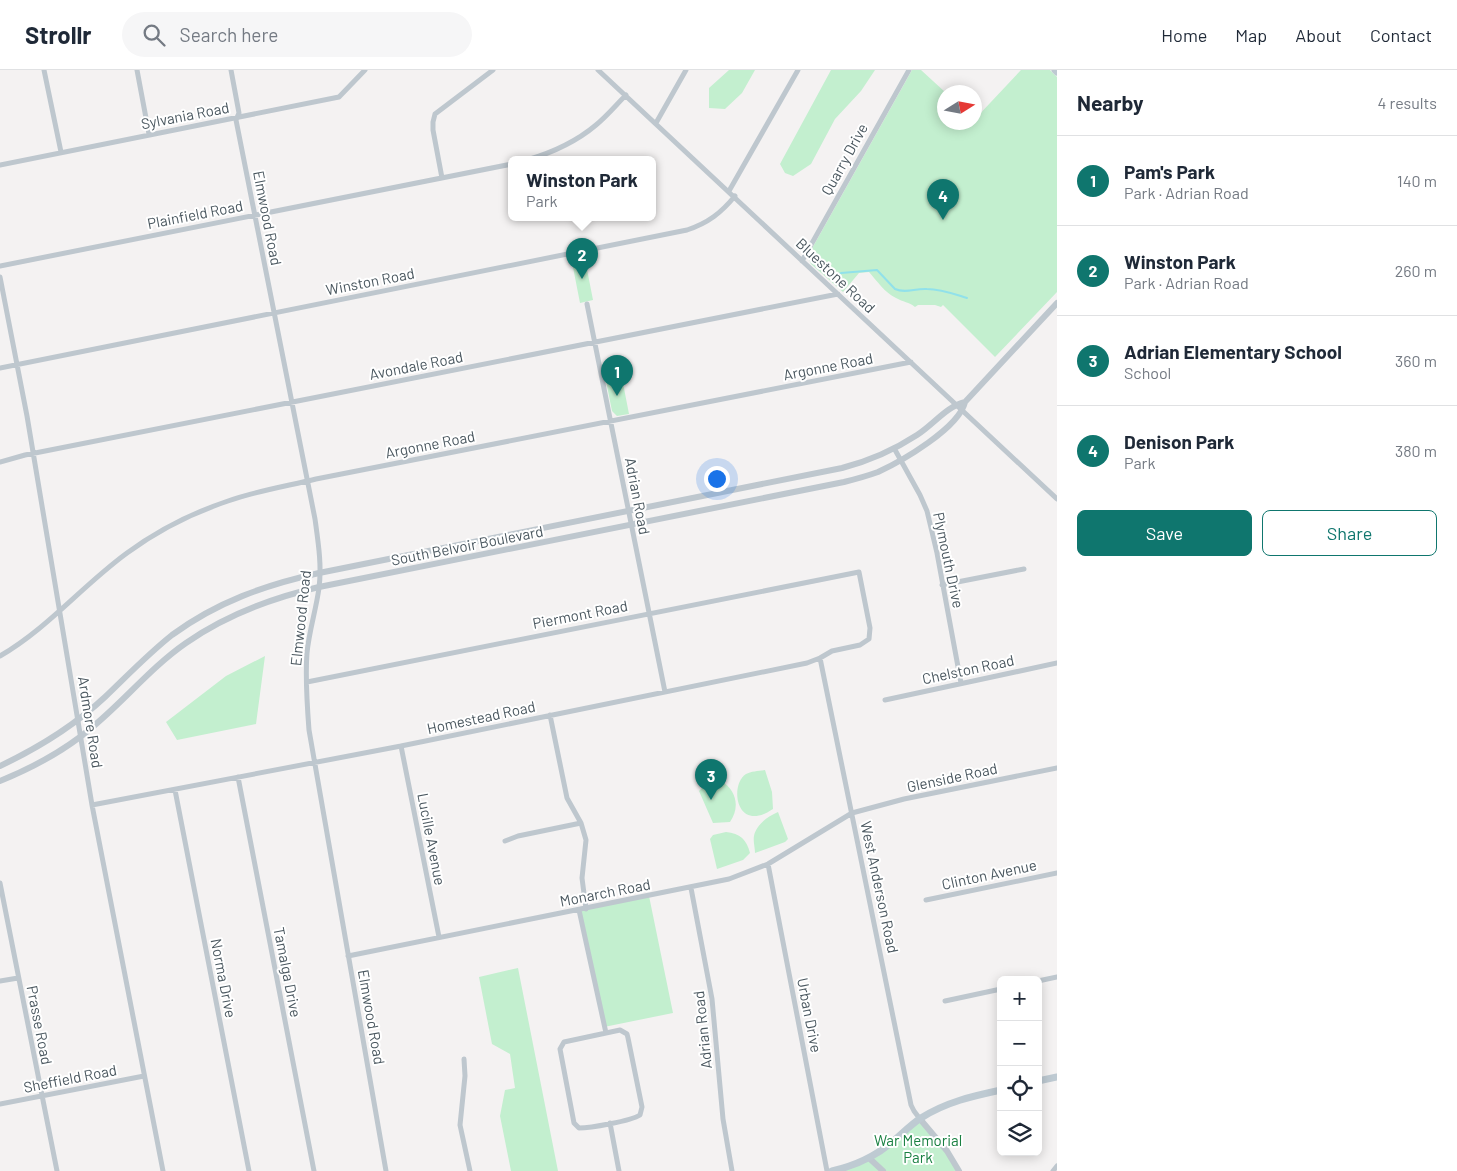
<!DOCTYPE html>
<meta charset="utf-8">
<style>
:root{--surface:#fff;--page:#f6f6f7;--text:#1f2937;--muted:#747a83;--line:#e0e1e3;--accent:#0f766e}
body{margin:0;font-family:Barlow,sans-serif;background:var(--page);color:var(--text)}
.controls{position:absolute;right:15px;bottom:15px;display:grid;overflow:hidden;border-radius:8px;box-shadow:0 2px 12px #0003}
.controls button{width:45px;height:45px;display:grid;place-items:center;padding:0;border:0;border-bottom:1px solid var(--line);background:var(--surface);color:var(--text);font:25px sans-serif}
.compass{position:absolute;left:937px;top:15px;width:45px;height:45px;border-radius:50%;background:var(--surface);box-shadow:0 2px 12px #0003;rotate:79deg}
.you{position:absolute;left:716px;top:408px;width:18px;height:18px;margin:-12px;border:4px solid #fff;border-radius:50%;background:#1a73e8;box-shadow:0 0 0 8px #1a73e833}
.badge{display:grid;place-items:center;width:32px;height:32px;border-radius:50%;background:var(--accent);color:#fff;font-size:16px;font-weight:700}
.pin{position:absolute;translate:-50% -41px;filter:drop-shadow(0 1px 2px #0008)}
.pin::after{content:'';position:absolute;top:26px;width:18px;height:15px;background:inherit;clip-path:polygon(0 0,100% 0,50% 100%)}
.popup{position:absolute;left:508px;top:86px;width:148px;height:65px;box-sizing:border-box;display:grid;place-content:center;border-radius:8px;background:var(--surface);filter:drop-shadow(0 1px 4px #0005);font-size:16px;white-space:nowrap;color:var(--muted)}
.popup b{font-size:19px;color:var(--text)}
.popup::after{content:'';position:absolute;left:50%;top:100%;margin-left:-10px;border:10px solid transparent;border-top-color:var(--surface)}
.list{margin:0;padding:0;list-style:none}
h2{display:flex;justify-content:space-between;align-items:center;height:65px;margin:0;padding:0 20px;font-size:21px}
h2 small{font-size:16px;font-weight:400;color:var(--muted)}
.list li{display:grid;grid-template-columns:32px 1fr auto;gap:15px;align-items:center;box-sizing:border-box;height:90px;padding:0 20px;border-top:1px solid var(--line)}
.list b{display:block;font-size:19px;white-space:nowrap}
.list p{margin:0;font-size:16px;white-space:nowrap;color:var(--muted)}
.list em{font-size:16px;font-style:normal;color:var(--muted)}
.actions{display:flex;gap:10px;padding:15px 20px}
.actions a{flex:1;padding:11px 0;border:1px solid var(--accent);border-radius:8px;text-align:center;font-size:18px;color:var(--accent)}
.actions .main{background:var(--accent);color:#fff}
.icon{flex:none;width:28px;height:28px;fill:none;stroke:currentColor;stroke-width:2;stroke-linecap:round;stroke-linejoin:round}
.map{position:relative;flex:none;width:1057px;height:1101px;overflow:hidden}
header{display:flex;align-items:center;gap:30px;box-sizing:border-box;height:70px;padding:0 25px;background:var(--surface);border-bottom:1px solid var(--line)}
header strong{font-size:24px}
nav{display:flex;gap:28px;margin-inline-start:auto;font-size:18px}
.search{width:350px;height:45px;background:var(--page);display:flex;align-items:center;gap:12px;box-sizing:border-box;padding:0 18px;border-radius:28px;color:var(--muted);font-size:19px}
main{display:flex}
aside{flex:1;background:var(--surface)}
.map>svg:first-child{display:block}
.green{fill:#c3efcf}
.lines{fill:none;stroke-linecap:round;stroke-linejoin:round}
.stream{stroke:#91e1ea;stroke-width:2}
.minor{stroke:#bec7ce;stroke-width:5}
.tertiary{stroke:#bec7ce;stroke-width:6}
.secondary{stroke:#becad2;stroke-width:7}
.labels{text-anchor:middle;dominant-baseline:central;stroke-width:4;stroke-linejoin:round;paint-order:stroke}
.street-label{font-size:15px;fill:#4a575f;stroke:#fff}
.park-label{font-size:15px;fill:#1a8042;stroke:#fff}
</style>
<header>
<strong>Strollr</strong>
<div class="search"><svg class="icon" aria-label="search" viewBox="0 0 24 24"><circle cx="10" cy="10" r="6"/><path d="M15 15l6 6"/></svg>Search here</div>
<nav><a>Home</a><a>Map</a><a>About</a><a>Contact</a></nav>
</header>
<main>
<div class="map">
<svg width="1057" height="1101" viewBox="0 0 1057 1101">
<rect width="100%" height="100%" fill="#f4f2f2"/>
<path class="green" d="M729 0H755L742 23 725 39 709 38V18Z
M831 0H875L861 21 835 49 811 94 793 106 785 103 780 94Z
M912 0H921L945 22 944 52H974L975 49 1021 0H1050L1057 7V222L995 287 943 235 941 237 935 235H918L915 237C909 232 903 232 896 228 885 223 877 211 869 202L859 203 843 222 811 194 809 189 810 182Z
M584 184 593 230 580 233 571 187Z
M622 308 629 344 617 346 612 341 606 311Z
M265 586 256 654 177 670 166 652 226 606Z
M765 700 772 722 773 739C736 764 729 715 746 704 751 701 759 701 765 700Z
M721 711C737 720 740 738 730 752L713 753 699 721 703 717Z
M778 742 788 769 785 772 755 783C755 778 753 771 754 766 756 755 768 746 778 742Z
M726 762C740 763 747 770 750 783L743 790 717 799 710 769 713 765Z
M649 826 673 943 604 957 579 840Z
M518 898 558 1101H511L500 1046 505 1020 515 1018 510 984 492 974 479 907Z
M920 1049 959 1101H832L857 1093Z"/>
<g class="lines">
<path class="stream" d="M834 208 841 203 877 200 895 219C906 224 915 218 927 219 941 219 954 224 967 228"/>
<path class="minor" d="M44 0 61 82
M137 0 149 64
M231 0 239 43 236 50 315 449C318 471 322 495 319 518 316 540 309 561 307 583 305 608 307 634 309 660L386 1101
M598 0 1057 429
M656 53 686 0
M527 90C551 83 577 71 596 55 607 46 616 35 626 25
M0 95 339 27 365 0
M442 108 433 60V52L435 44 493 0
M729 121 798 0
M802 191 909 0
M0 196 512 94
M0 207 27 346 92 735 163 1101
M587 234 665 622
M0 298 687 160C708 153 721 143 735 126
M894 378 920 425 927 441 937 483 961 613
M0 392 25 385 838 224
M942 515 1024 499
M0 586C47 559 83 515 127 483 157 461 192 443 228 431 256 421 287 416 316 409L911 292
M820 588 911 1035 914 1041 920 1049
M885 630 1057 593
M550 645 567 728 581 753 586 770 582 808 586 839
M401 676 439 867
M238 707 314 1101
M175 720 249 1101
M92 735 401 676 807 593 820 588 832 581 860 575 869 569 870 558 859 502 307 612
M505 771 518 766 581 753
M768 794 827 1101
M0 813 57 1101
M691 818 712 929 723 1049 732 1101
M926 830 1057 803
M579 840 606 963
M348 886 729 809 768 794 852 743 904 729 1057 698
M0 911 18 908
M1038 911 1057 907
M945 931 1001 919
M620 960 627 964 628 968 642 1037 640 1045C631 1051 590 1058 579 1058L574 1053 560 979 564 972Z
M464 989 465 1006 460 1055 470 1101
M0 1034 144 1006
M610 1053 619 1101
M1053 1101 1057 1096"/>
<path class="tertiary" d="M0 696C38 678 74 656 105 627 127 606 148 584 172 565 217 532 265 515 319 503L842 398C869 391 894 380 917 365 933 355 947 336 965 332
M0 711C27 700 56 685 80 667 118 639 147 600 186 573 226 545 272 528 319 517L844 412C856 409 867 406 878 402 902 391 959 358 965 332L1057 233
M920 1049 947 1081 959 1101
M869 1088 883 1101"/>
<path class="secondary" d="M1055 0 1057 2
M1038 1011 1057 1007
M832 1101C854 1096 874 1087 891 1073 901 1065 910 1055 921 1048 946 1032 973 1026 1001 1020"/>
</g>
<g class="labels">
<g class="street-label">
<text transform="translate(185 45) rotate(-11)">Sylvania Road</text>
<text transform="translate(844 89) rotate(-61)">Quarry Drive</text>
<text transform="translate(195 144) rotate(-11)">Plainfield Road</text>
<text transform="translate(268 148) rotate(79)">Elmwood Road</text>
<text transform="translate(836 205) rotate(43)">Bluestone Road</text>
<text transform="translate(370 211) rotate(-11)">Winston Road</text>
<text transform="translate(416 295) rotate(-11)">Avondale Road</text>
<text transform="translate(828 296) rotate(-11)">Argonne Road</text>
<text transform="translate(430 374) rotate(-11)">Argonne Road</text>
<text transform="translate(638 426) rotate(79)">Adrian Road</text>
<text transform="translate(467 475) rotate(-11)">South Belvoir Boulevard</text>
<text transform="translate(949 490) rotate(78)">Plymouth Drive</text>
<text transform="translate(580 544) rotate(-11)">Piermont Road</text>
<text transform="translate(300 548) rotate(-84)">Elmwood Road</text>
<text transform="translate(968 599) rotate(-12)">Chelston Road</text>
<text transform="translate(481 647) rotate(-12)">Homestead Road</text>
<text transform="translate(91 652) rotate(81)">Ardmore Road</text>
<text transform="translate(952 707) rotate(-12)">Glenside Road</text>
<text transform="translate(432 769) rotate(79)">Lucille Avenue</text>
<text transform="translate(989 804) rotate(-12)">Clinton Avenue</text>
<text transform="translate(880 817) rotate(78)">West Anderson Road</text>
<text transform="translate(605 822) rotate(-11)">Monarch Road</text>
<text transform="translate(288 902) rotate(79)">Tamalga Drive</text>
<text transform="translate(224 908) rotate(79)">Norma Drive</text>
<text transform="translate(810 945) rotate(79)">Urban Drive</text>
<text transform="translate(372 947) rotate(80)">Elmwood Road</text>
<text transform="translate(40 955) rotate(79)">Prasse Road</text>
<text transform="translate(702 960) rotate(-96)">Adrian Road</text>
<text transform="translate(70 1008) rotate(-11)">Sheffield Road</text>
</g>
<g class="park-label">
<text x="918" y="1070">War Memorial<tspan x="918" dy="17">Park</tspan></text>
</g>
</g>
</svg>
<div class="controls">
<button>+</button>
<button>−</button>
<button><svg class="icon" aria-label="locate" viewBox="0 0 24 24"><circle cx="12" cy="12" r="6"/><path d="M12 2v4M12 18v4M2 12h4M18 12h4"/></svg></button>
<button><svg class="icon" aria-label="layers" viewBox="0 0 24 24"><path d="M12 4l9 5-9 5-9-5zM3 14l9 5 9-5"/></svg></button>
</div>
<svg class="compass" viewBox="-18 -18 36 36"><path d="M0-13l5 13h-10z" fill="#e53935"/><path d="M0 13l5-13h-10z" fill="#747a83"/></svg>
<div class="you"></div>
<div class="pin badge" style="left:617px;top:326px">1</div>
<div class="pin badge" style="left:582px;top:209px">2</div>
<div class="popup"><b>Winston Park</b>Park</div>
<div class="pin badge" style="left:711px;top:730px">3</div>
<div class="pin badge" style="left:943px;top:150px">4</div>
</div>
<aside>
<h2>Nearby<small>4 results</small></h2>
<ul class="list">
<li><span class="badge">1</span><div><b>Pam's Park</b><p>Park · Adrian Road</p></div><em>140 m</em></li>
<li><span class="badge">2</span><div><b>Winston Park</b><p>Park · Adrian Road</p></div><em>260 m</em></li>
<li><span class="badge">3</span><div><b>Adrian Elementary School</b><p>School</p></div><em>360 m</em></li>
<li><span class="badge">4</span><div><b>Denison Park</b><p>Park</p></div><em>380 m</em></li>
</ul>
<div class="actions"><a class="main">Save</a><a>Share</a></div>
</aside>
</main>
